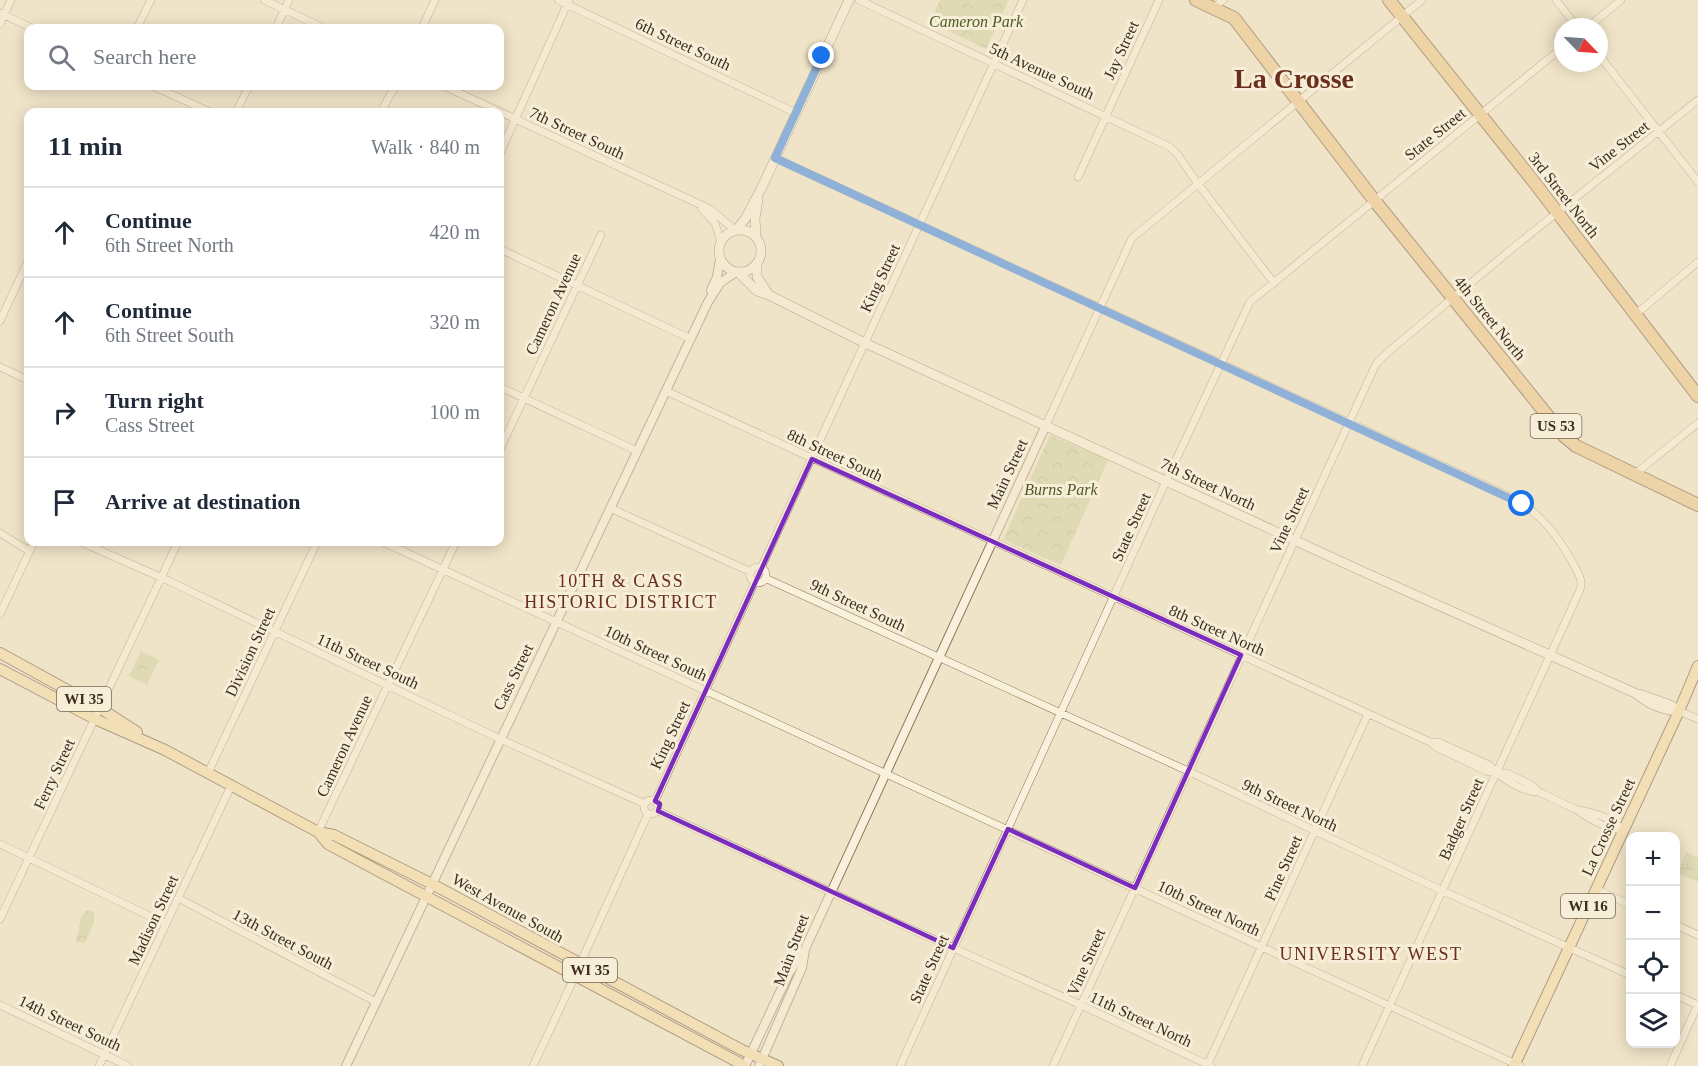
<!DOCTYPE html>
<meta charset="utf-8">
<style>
:root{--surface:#fff;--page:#f2f2f3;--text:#1f2937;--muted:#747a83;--line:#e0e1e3}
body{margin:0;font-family:Georgia,serif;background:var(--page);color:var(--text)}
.controls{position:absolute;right:18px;bottom:18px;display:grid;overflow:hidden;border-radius:12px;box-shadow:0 3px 15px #0003}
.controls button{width:54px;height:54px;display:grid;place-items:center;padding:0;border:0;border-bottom:2px solid var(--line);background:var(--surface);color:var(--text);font:30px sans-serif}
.compass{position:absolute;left:1554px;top:18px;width:54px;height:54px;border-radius:50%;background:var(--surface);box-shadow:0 3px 15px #0003;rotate:115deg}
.stop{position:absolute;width:18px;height:18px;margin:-14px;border:4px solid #1a73e8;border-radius:50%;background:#fff}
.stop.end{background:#1a73e8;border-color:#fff;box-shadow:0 2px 6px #0008}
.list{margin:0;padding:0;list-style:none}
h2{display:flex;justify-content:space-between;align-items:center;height:78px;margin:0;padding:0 24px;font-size:26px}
h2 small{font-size:20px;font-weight:400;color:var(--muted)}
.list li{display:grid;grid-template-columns:39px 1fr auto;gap:18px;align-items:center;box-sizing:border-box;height:90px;padding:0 24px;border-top:2px solid var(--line)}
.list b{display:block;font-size:22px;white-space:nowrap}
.list p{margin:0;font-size:20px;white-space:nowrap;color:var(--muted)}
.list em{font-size:20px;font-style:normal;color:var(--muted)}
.icon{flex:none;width:33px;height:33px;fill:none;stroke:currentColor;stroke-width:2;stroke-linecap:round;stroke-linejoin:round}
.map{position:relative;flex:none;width:1698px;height:1066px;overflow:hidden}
.search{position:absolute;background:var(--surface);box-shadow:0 3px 15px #0003;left:24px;top:24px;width:480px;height:66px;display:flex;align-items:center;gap:15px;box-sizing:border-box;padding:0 21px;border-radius:12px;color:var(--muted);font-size:22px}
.panel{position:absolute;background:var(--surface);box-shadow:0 3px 15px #0003;left:24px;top:108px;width:480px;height:438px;border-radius:12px}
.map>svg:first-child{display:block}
.wetland{fill:url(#wetland-marsh)}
.park{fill:url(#park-crowns)}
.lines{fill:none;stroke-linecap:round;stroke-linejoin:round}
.minor-casing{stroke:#8d765c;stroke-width:8}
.tertiary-casing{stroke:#8d765c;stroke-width:10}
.secondary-casing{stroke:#6f573f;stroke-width:10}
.primary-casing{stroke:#5b4430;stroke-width:12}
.trunk-casing{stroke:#5b4430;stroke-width:14}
.minor{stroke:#faf1dc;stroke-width:7}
.tertiary{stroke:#faf1dc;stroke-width:8}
.secondary{stroke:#faf1dc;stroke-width:9}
.primary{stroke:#f3d9a0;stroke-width:10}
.trunk{stroke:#eabe7c;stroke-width:12}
.route{stroke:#1a73e8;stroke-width:8}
.marked{fill:none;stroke:#7b2cbf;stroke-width:4.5;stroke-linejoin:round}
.labels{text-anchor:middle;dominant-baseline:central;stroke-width:6;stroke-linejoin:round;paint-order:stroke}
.shield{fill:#f7eed8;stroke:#756857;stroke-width:1.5}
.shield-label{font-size:15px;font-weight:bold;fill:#3d2e20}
.park-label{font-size:16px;font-style:italic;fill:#4d5a26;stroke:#f7eed8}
.street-label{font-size:16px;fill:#3d2e20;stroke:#f7eed8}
.neighbourhood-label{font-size:18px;letter-spacing:1.5px;fill:#6b2e1e;stroke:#f7eed8}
.town-label{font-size:28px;font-weight:bold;fill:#6b2e1e;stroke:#f7eed8}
</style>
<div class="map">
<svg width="1698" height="1066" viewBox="0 0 1698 1066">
<defs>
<pattern id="wetland-marsh" width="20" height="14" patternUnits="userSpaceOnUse" patternTransform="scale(1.5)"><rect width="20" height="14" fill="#c9cf9b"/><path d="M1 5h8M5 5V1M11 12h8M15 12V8" fill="none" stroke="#aeb285"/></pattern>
<pattern id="park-crowns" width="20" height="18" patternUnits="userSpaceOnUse" patternTransform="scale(1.5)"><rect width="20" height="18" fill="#c9cf9b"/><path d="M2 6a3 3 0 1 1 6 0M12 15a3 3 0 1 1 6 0" fill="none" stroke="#aeb285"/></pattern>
</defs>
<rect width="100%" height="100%" fill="#f0e4c8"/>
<path class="wetland" d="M1686 852 1698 858V882L1678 873Z"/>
<path class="park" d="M940 0H1009L986 49 930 22Z
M1050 435 1108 460 1061 565 1003 540Z
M141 651 159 660 147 685 129 676Z
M90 910 94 913V922L85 943 76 942 81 917 86 911Z"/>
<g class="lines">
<g class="minor-casing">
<path id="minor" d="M264 0 324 28
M558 0 796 113
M859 0 1170 147 1178 155 1198 184 1274 283
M1556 0 1577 27
M1213 8 1223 0
M0 13 32 28
M0 24 11 0
M1588 27 1621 0
M137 28 151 0
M276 28 289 0
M422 28 435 0
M1599 55 1698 182
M153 86 210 112
M444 86 710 209 735 230
M236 112 249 86
M381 112 395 86
M500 153 569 0
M775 158 1515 499C1543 515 1560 539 1575 567 1579 575 1583 581 1580 590L1362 1066
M1078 177 1159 0
M701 208 715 223 721 242
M500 249 691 339
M1636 314 1698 262
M0 321 28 261
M0 367 28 380
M500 387 637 451
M666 391 1430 742
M1046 425 1132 238 1422 0
M500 449 601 235
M1635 474 1698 423
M610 508 751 572
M0 533 29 551
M81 542 169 581 500 739 645 804
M383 542 1520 1066
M750 575a8 8 0 1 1 16 0a8 8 0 1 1-16 0Z
M761 568 1023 0
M765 578 1188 771 1443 891 1630 975
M0 614 34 542
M1679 711 1698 719
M1430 742H1438L1489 765 1497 773 1486 771 1436 747Z
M208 773 317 542
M1539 792C1524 792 1507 782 1497 773H1507L1533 786 1539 792 1577 810
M644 807a7 7 0 1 1 14 0a7 7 0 1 1-14 0Z
M655 801 755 582
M1577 810C1594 812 1611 818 1623 830 1606 829 1591 820 1577 810Z
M658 811 893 921 1072 1001 1211 1066
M318 832 456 542
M0 844 166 924
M1596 889 1630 905
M178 898 376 1002
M0 919 178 542
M1676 925 1698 935
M580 964 648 814
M1676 995 1698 1005
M0 1005 128 1066
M99 1066 231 786
M533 1066 575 976
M900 1066 1166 481 1250 302 1563 47
M1053 1066 1376 364 1388 352 1514 247 1698 100
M1207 1066 1368 714
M1670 1066 1698 1004"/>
</g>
<g class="tertiary-casing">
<path id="tertiary" d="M711 290 717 277 720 259
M346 1066 708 302 720 283 736 272
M745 1066 789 973 803 952
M759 1066 802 968 805 949 1046 425"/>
</g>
<g class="secondary-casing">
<path id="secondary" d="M719 251a21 21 0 1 1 42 0a21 21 0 1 1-42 0Z
M736 230 745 219 761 189 849 0
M756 237 755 218 758 200
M757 264V277L769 295
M738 272 757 291 769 295 865 343 1366 573 1637 694C1649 705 1663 710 1679 711
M1639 694 1668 704 1679 710"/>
</g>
<g class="primary-casing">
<path id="primary" d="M0 653 100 708 137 732
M0 669 95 719 165 750 318 832 334 835 432 884 742 1050 778 1066
M318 832 328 844 354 858 745 1066
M1514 1066 1679 711 1698 666"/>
</g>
<g class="trunk-casing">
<path id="trunk" d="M1196 0 1234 18 1374 200 1564 436 1576 446 1698 505
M1389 0 1534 182 1698 396"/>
</g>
<use href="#minor" class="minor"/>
<use href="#tertiary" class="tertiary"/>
<use href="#secondary" class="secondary"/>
<use href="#primary" class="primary"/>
<use href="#trunk" class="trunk"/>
</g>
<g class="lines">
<path class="route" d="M822 56 775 158 1522 504"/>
</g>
<path d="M0 0H1698V1066H0ZM812 459 1241 655 1135 888 1008 829 953 948 658 811 660 804 655 801Z" fill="#f0e4c8" fill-opacity=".55" fill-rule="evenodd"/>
<path class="marked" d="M812 459 1241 655 1135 888 1008 829 953 948 658 811 660 804 655 801Z"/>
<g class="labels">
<g class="shield">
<rect x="1530.5" y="414" width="51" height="24" rx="4.5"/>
<rect x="57" y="687" width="54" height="24" rx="4.5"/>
<rect x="1561" y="894" width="54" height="24" rx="4.5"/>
<rect x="563" y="958" width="54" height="24" rx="4.5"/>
</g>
<g class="shield-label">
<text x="1556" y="426">US 53</text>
<text x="84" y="699">WI 35</text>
<text x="1588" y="906">WI 16</text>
<text x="590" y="970">WI 35</text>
</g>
<g class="park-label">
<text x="976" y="21">Cameron Park</text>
<text x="1061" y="489">Burns Park</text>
</g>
<g class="street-label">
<text transform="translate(683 44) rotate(25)">6th Street South</text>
<text transform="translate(1121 50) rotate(-65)">Jay Street</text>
<text transform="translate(1042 71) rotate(25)">5th Avenue South</text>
<text transform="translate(577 133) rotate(25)">7th Street South</text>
<text transform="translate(1435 134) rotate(-39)">State Street</text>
<text transform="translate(1619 146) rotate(-38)">Vine Street</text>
<text transform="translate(1564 195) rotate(52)">3rd Street North</text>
<text transform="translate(880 278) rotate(-65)">King Street</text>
<text transform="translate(553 304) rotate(-65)">Cameron Avenue</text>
<text transform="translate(1490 318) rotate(51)">4th Street North</text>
<text transform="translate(835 455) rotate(25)">8th Street South</text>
<text transform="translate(1007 474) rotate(-65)">Main Street</text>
<text transform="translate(1208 484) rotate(25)">7th Street North</text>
<text transform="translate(1289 520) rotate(-65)">Vine Street</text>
<text transform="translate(1131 527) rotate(-66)">State Street</text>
<text transform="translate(858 605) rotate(25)">9th Street South</text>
<text transform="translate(1217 630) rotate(24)">8th Street North</text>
<text transform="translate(250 652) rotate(-65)">Division Street</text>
<text transform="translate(656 653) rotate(25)">10th Street South</text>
<text transform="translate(368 661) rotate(25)">11th Street South</text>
<text transform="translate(513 677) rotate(-64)">Cass Street</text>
<text transform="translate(670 735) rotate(-65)">King Street</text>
<text transform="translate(344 746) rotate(-65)">Cameron Avenue</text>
<text transform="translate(54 774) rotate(-65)">Ferry Street</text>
<text transform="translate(1290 805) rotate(25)">9th Street North</text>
<text transform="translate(1461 819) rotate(-66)">Badger Street</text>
<text transform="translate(1608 827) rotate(-65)">La Crosse Street</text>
<text transform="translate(1283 868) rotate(-66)">Pine Street</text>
<text transform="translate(508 908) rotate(29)">West Avenue South</text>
<text transform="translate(1209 908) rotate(25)">10th Street North</text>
<text transform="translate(153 920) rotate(-65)">Madison Street</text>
<text transform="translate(283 939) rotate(28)">13th Street South</text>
<text transform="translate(791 950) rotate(-70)">Main Street</text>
<text transform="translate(1086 962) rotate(-66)">Vine Street</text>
<text transform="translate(929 969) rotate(-66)">State Street</text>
<text transform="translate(1141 1019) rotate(25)">11th Street North</text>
<text transform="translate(70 1023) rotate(25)">14th Street South</text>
</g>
<g class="neighbourhood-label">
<text x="621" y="581">10TH &amp; CASS<tspan x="621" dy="21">HISTORIC DISTRICT</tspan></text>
<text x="1371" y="954">UNIVERSITY WEST</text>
</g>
<g class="town-label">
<text x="1294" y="78">La Crosse</text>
</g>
</g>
</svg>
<div class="controls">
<button>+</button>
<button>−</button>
<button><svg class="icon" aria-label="locate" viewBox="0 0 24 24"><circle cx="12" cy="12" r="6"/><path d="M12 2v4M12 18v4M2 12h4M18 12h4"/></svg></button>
<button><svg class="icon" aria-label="layers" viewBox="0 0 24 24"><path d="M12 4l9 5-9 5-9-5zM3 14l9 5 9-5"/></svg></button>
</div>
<svg class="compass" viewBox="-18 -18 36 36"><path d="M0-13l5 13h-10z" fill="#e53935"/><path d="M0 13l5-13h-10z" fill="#747a83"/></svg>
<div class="stop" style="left:1522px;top:504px"></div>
<div class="stop end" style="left:822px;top:56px"></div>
<div class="search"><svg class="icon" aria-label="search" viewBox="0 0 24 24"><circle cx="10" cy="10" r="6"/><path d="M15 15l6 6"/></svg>Search here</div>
<section class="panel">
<h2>11 min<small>Walk · 840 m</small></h2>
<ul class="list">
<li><svg class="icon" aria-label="ahead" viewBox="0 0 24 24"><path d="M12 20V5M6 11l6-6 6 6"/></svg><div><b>Continue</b><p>6th Street North</p></div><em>420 m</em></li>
<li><svg class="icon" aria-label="ahead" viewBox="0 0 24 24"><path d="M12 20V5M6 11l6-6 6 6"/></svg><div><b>Continue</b><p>6th Street South</p></div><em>320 m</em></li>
<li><svg class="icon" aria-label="right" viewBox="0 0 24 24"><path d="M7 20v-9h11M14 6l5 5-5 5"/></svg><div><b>Turn right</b><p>Cass Street</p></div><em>100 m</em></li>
<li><svg class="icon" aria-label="arrive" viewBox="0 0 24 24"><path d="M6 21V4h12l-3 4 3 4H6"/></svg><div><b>Arrive at destination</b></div></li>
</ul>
</section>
</div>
